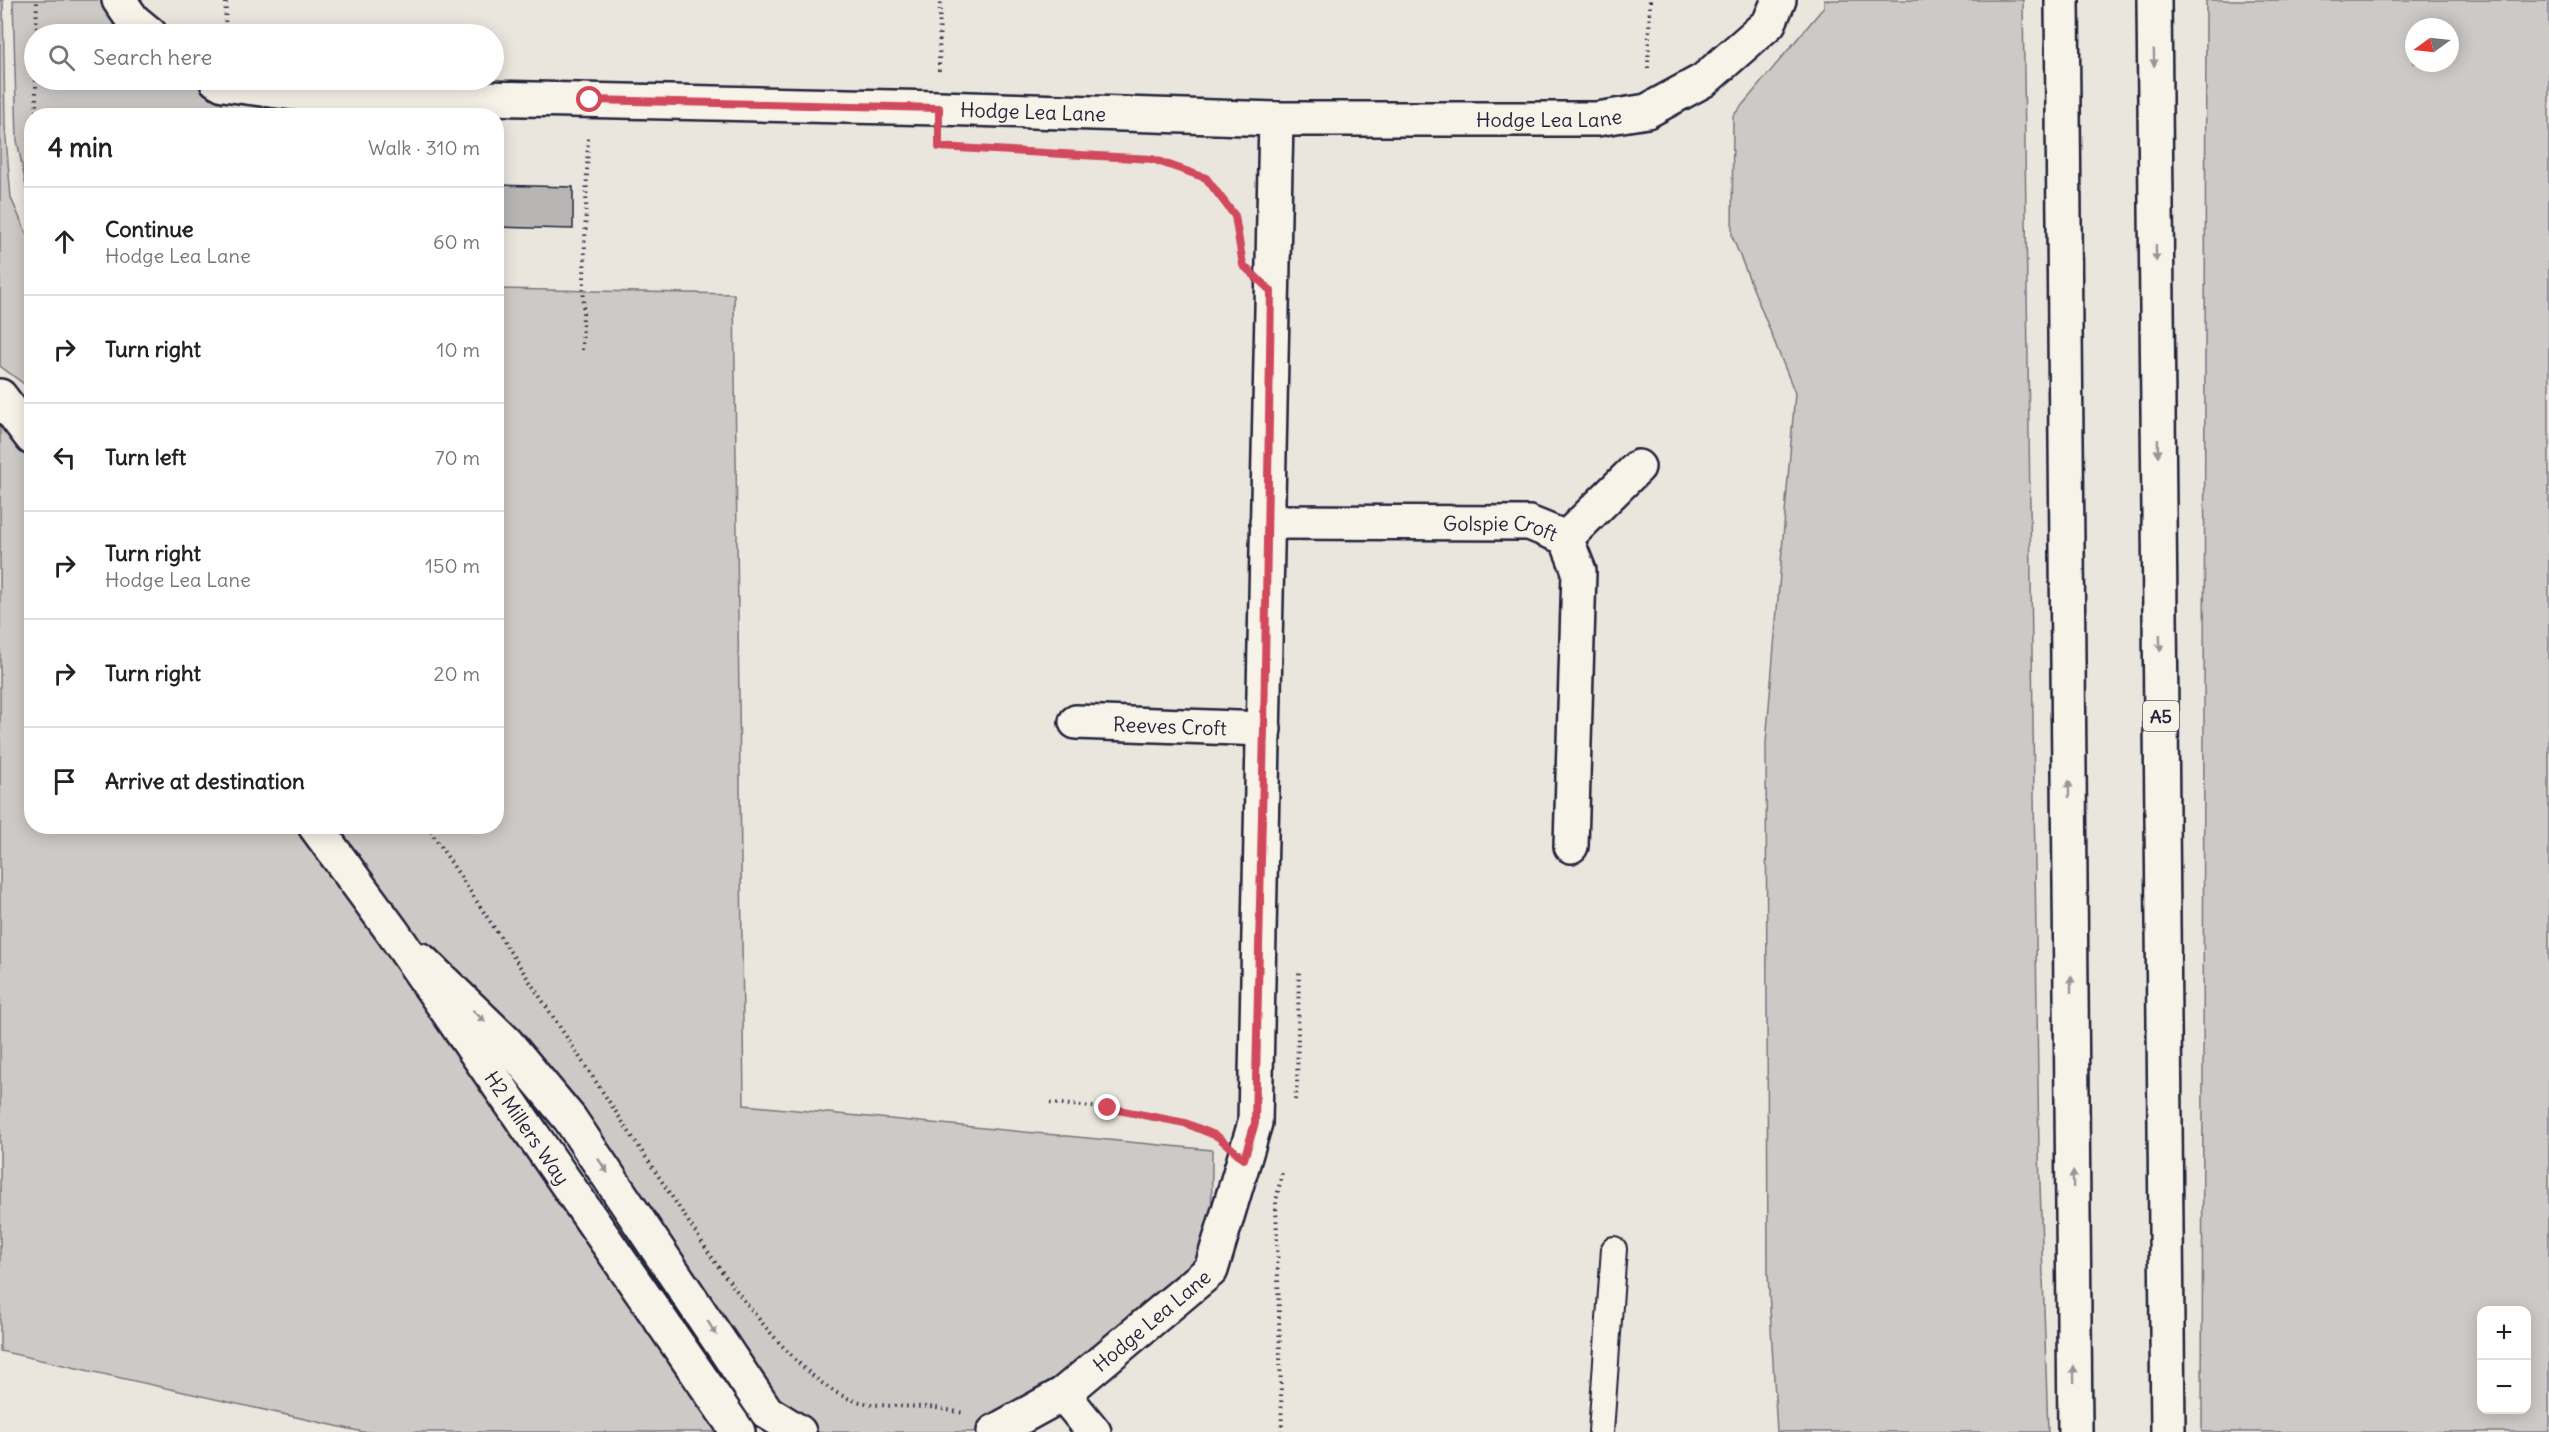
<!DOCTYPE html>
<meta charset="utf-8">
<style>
:root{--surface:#fff;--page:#f6f6f6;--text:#222;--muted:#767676;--line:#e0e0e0}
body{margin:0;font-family:Delius,sans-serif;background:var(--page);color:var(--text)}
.controls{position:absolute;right:18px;bottom:18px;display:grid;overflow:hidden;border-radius:12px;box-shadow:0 3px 15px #0003}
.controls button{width:54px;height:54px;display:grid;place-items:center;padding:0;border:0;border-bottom:2px solid var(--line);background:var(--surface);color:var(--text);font:30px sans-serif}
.compass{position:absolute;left:2405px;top:18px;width:54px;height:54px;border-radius:50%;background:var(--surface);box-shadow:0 3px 15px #0003;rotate:255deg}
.stop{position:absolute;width:18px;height:18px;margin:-14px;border:4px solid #d1495b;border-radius:50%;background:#fff}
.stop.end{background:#d1495b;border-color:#fff;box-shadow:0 2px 6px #0008}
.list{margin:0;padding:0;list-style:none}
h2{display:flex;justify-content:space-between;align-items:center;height:78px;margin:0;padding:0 24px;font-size:26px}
h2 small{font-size:20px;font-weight:400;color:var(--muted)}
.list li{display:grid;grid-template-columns:39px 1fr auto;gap:18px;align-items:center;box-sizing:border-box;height:108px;padding:0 24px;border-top:2px solid var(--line)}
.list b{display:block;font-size:22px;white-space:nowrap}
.list p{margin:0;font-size:20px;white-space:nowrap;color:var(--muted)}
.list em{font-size:20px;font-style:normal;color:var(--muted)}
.icon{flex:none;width:33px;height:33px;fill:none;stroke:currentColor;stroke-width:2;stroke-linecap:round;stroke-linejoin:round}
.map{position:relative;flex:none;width:2549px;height:1432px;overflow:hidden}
.search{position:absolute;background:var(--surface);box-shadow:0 3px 15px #0003;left:24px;top:24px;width:480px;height:66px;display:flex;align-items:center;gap:15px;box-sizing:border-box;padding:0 21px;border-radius:33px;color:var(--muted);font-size:22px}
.panel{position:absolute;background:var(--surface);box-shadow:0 3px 15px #0003;left:24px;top:108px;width:480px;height:726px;border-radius:24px}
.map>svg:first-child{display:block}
.green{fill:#cdc9c6;stroke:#787680;stroke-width:1.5;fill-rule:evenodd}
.building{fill:#b8b6b5;stroke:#22223b;stroke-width:1.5}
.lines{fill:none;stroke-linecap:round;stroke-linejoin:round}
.lane-casing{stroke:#22223b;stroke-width:28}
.street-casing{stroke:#22223b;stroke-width:38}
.secondary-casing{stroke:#22223b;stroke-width:38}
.highway-casing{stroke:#22223b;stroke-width:38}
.path{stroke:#22223b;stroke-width:4;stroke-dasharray:1.5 4.5;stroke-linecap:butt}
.lane{stroke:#f7f3e8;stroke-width:24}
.street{stroke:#f7f3e8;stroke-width:33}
.secondary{stroke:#f7f3e8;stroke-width:33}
.highway{stroke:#f7f3e8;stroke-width:33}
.oneway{fill:#97959a}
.route{stroke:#d1495b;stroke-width:8}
.labels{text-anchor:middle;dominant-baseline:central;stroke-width:4.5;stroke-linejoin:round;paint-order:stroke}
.shield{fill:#f7f3e8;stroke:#62616f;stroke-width:1.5}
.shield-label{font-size:18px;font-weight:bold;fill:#22223b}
.street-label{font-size:20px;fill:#22223b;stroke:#f7f3e8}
</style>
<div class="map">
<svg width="2549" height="1432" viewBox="0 0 2549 1432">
<rect width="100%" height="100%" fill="#eae6de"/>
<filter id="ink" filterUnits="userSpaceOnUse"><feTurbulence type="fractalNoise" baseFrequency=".0167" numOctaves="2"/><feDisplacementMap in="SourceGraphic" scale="12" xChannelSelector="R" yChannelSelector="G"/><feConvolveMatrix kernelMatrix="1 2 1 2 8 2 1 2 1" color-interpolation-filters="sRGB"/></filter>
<g filter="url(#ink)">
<path class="green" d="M0 0H3L5 126 11 198 31 244V389L0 366Z
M13 0H119L150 34H34V80H216L223 84 222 115 32 116 31 212 17 140Z
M1824 0H2023L2039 1153 2048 1432H1777L1768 1274 1766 743 1795 393 1732 236 1733 116 1824 7Z
M2206 0H2549V1432H2202ZM2414 27H2450V63H2414ZM2482 1310H2526V1410H2482Z
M497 289 734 294 744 1105 1212 1150 1211 1270 994 1432H799L570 1119 395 935 738 1432H363L0 1351V396L23 425 31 407 32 826H496Z"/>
<path class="building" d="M496 185 573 187V229L496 227Z"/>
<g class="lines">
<g class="lane-casing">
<path id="lane" d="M1601 1432 1614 1249"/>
</g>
<g class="street-casing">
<g id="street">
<path d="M119 0 133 20 150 34"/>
<path id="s1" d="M216 80 223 84 302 94 939 108 1276 119H1597L1647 111 1704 80 1769 23 1779 0"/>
<path id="s2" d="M1267 522 1529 523 1566 538 1579 571 1571 846"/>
<path d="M1566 538 1638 467"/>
<path id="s3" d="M1076 722 1264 729"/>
<path d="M421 960 506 1042 570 1119 767 1412 799 1432"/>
<path d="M1063 1394 1094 1432"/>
<path id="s4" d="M994 1432 1063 1394 1211 1270 1255 1123 1276 119"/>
</g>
</g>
<g class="secondary-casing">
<g id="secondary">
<path d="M0 396 32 438"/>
<path id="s5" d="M315 826 392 931 738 1432"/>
</g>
</g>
<g class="highway-casing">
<path id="highway" d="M2062 0 2075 1432
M2154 0 2168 1432"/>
</g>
<path class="path" d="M36 34 37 0
M225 34 226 0
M1648 68 1650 0
M939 71 940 0
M36 80V116
M987 150 1152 159 1206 178 1235 217
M582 350 588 137
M427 826 717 1265C746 1303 808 1389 856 1401 880 1407 903 1406 928 1407 940 1408 952 1411 964 1413
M1295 1100 1297 1088 1299 969
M1050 1103C1105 1108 1161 1113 1213 1134
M1282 1432 1276 1202 1282 1172"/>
<use href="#lane" class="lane"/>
<use href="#street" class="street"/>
<use href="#secondary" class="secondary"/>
<use href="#highway" class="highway"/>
</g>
<defs><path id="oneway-solid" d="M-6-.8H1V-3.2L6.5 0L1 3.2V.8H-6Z" transform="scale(1.5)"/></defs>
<g class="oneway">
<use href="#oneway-solid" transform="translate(2154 58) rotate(89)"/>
<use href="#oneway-solid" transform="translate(2156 253) rotate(89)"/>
<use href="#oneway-solid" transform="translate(2158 448) rotate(89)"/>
<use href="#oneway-solid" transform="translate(2160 643) rotate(89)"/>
<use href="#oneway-solid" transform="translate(2069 789) rotate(-90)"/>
<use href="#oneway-solid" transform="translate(2071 984) rotate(-90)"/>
<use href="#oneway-solid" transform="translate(479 1016) rotate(44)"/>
<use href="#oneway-solid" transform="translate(603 1166) rotate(56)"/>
<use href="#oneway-solid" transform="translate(2073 1179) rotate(-91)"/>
<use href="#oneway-solid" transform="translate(712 1328) rotate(57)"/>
<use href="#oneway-solid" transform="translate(2074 1374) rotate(-91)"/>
</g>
</g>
<g class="lines" filter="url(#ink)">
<path class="route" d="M590 100 939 108V147L1152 159 1206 178 1235 216 1243 265 1271 291 1264 729 1255 1123 1244 1159 1217 1136 1185 1123 1108 1108"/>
</g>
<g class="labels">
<rect class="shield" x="2143" y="701" width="36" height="30" rx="4.5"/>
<g class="shield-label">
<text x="2161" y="716">A5</text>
</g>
<g class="street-label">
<text stroke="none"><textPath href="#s1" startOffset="819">Hodge Lea Lane</textPath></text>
<text stroke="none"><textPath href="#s1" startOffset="1335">Hodge Lea Lane</textPath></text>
<text stroke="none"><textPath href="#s2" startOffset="234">Golspie Croft</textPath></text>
<text stroke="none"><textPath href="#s3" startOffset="94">Reeves Croft</textPath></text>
<text stroke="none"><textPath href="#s5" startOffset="369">H2 Millers Way</textPath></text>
<text stroke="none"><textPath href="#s4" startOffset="194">Hodge Lea Lane</textPath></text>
</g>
</g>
</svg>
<div class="controls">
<button>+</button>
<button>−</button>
</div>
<svg class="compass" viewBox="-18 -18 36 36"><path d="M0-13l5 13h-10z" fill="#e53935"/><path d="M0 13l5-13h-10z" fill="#767676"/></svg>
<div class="stop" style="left:590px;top:100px"></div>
<div class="stop end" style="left:1108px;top:1108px"></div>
<div class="search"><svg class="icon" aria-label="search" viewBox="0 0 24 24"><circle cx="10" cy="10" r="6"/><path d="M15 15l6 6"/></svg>Search here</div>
<section class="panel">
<h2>4 min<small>Walk · 310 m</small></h2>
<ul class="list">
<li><svg class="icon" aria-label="ahead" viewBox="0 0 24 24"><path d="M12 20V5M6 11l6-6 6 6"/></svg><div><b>Continue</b><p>Hodge Lea Lane</p></div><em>60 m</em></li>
<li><svg class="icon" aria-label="right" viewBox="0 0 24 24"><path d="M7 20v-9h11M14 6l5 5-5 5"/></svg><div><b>Turn right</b></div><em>10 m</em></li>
<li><svg class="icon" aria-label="left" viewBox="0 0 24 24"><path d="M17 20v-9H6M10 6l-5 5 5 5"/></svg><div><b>Turn left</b></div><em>70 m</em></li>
<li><svg class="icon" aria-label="right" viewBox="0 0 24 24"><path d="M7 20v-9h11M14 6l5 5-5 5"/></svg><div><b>Turn right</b><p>Hodge Lea Lane</p></div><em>150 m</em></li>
<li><svg class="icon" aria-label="right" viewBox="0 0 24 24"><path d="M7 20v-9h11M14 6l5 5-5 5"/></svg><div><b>Turn right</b></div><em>20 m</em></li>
<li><svg class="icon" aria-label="arrive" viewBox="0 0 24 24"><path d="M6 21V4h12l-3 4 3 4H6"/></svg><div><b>Arrive at destination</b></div></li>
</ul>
</section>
</div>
